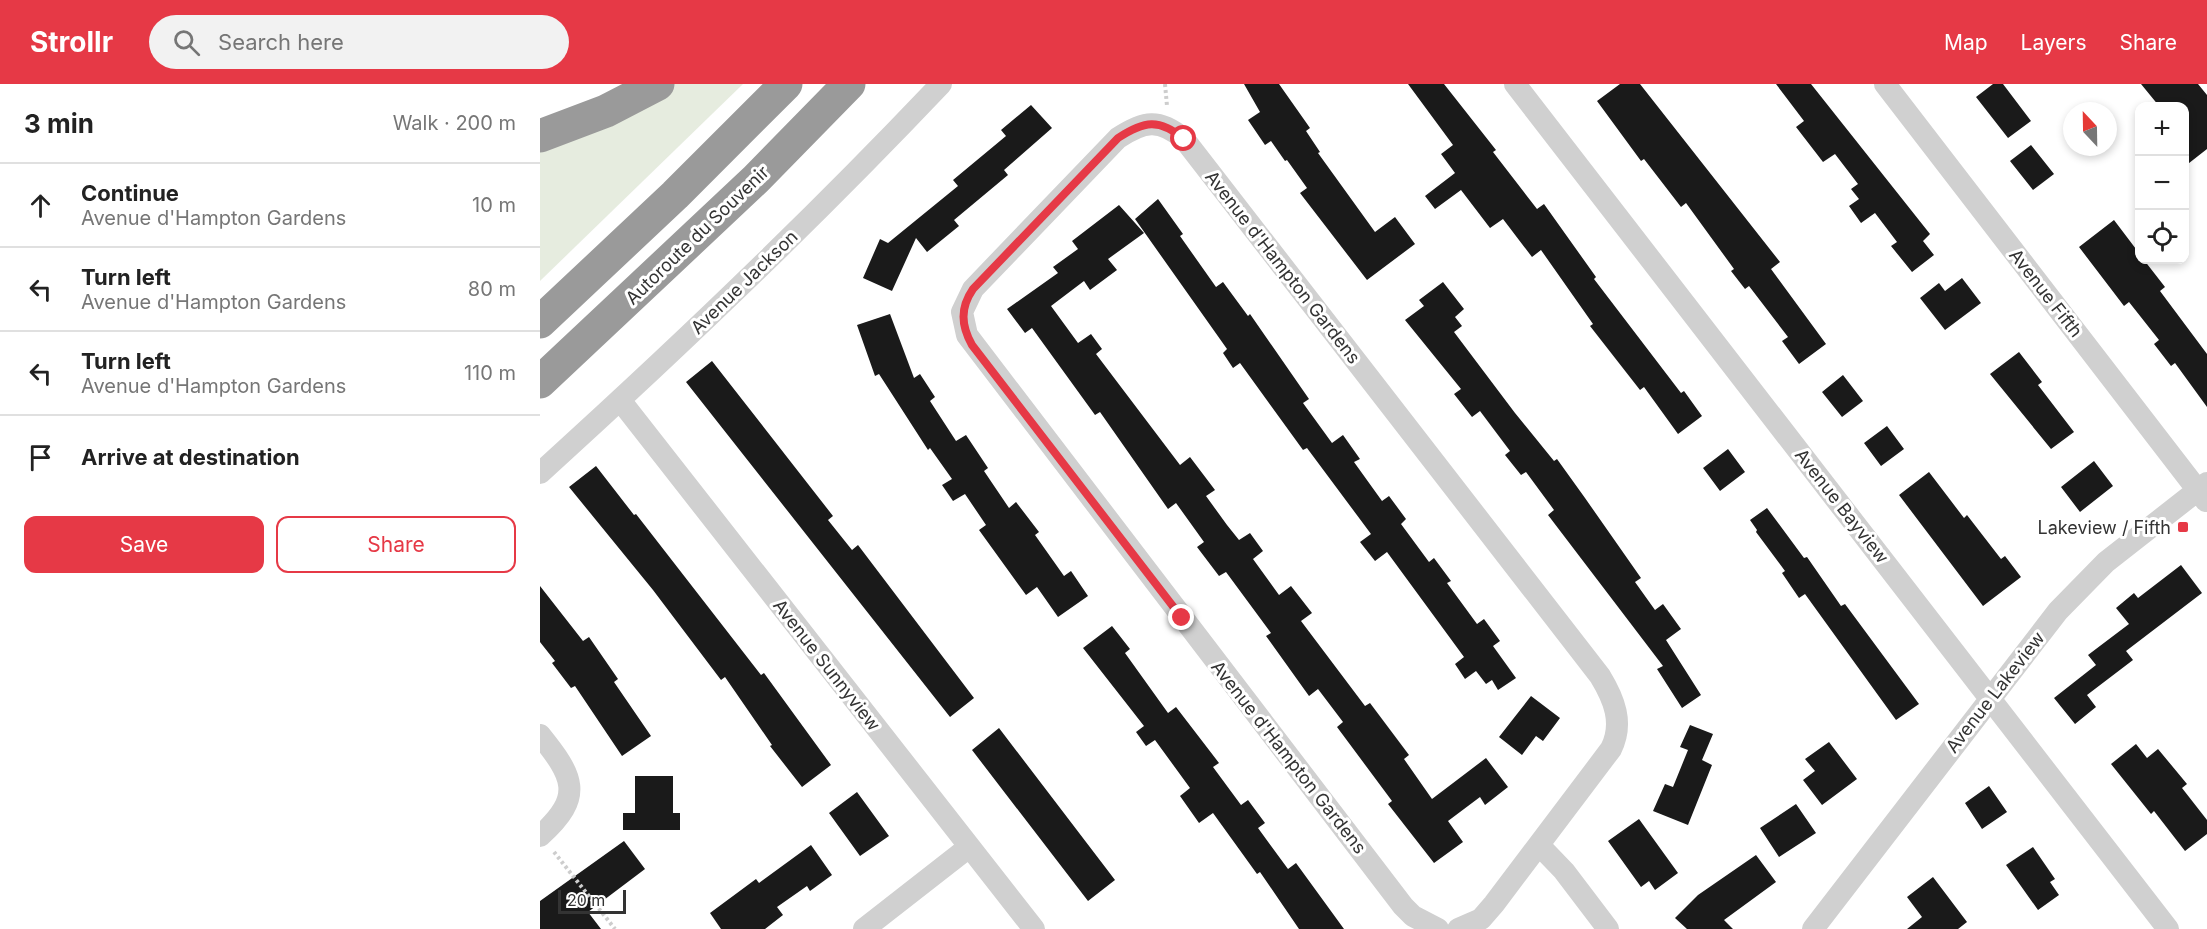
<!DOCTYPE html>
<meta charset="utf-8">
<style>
:root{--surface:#fff;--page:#f2f2f2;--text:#222;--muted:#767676;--line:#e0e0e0;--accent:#e63946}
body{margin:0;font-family:Inter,sans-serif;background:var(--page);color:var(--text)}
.controls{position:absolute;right:18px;top:18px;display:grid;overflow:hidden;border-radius:12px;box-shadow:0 3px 9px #0003}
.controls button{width:54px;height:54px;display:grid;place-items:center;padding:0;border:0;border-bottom:2px solid var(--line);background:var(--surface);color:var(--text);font:30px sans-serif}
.compass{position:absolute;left:1523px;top:18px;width:54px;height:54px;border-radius:50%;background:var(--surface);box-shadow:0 3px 9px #0003;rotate:338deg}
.scale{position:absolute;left:18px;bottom:15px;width:68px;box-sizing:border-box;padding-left:6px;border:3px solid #333;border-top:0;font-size:16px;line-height:21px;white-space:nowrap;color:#333;-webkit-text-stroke:4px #fff;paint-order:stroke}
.stop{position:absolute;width:18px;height:18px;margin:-14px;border:4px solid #e63946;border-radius:50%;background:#fff}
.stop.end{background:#e63946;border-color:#fff;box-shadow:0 2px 6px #0008}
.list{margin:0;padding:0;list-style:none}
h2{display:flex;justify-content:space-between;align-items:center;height:78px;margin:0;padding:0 24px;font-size:26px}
h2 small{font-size:20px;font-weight:400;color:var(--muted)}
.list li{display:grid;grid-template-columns:39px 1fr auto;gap:18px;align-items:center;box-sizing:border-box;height:84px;padding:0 24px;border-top:2px solid var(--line)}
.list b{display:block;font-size:22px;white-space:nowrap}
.list p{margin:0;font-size:20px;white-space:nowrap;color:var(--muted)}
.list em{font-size:20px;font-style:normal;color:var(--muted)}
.actions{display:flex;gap:12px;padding:18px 24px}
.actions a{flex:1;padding:14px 0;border:2px solid var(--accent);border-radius:12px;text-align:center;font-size:21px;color:var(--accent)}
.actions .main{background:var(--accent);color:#fff}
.icon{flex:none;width:33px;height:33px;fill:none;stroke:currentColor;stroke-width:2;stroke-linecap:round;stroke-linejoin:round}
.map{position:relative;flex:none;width:1667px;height:845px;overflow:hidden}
header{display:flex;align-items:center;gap:36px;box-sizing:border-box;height:84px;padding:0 30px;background:var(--accent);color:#fff}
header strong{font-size:28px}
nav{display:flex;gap:33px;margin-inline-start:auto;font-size:21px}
.search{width:420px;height:54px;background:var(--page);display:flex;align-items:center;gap:15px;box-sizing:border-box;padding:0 21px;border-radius:33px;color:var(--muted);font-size:22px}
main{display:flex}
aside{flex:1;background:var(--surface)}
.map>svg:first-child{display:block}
.green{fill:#e6ecdf}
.building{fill:#1a1a1a}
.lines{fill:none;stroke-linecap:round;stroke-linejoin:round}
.path{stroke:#cdcdcd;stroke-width:4;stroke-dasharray:3 3;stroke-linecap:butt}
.minor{stroke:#d0d0d0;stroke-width:22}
.highway{stroke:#9a9a9a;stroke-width:33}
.route{stroke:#e63946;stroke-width:8}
.poi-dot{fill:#e63946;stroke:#fff;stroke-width:2}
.labels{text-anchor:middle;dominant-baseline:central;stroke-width:6;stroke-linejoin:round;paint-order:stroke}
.street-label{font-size:18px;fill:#333;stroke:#fff}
.poi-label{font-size:18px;fill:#333;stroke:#fff;text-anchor:end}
</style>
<header>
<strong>Strollr</strong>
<div class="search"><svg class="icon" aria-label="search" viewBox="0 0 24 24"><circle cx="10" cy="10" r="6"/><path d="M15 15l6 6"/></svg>Search here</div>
<nav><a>Map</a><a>Layers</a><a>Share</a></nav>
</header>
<main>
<aside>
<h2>3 min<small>Walk · 200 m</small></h2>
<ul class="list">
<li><svg class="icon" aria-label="ahead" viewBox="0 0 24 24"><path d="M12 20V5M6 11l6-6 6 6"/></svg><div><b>Continue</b><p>Avenue d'Hampton Gardens</p></div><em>10 m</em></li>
<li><svg class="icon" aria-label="left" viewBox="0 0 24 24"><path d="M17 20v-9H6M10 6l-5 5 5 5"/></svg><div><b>Turn left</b><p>Avenue d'Hampton Gardens</p></div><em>80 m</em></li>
<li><svg class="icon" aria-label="left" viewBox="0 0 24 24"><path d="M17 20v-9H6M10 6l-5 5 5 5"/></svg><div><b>Turn left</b><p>Avenue d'Hampton Gardens</p></div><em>110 m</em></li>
<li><svg class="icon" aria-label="arrive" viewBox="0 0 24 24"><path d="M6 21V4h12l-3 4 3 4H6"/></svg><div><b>Arrive at destination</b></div></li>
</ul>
<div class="actions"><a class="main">Save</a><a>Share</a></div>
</aside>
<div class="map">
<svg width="1667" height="845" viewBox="0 0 1667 845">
<rect width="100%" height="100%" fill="#fff"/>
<path class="green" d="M134 0H203L0 197V60Z"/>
<path class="building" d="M704 0H739L770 44 766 47 780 68 778 69 835 148 855 133 875 160 827 196 760 109 767 104 747 76 745 77 731 57 725 61 708 36 720 28Z
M868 0H904L956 66 953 68 997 125 1004 120 1056 193 1054 195 1141 309 1144 307 1162 332 1138 350 1104 303 1100 306 1050 242 1053 240 1001 166 992 173 963 135 950 144 921 106 895 125 885 112 915 89 901 70 913 61Z
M1080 0H1100L1240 178 1231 185 1286 260 1259 280 1242 257 1248 253 1209 202 1205 205 1191 187 1194 185 1146 119 1141 123 1104 75 1101 77 1057 17Z
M1236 0H1271L1390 150 1383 157 1394 171 1372 188 1351 162 1357 158 1335 129 1321 139 1309 122 1319 115 1311 105 1318 100 1295 70 1283 78 1256 43 1264 37Z
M1453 0H1463L1491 37 1468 54 1436 13Z
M1601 0H1658L1667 11V65L1644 83V22H1619Z
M491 21 512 44 464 86 468 91 414 136 419 142 387 168 376 154 352 207 323 194 340 155 348 159 418 102 413 96 466 52 461 46Z
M1491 61 1514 90 1493 106 1470 77Z
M618 115 643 150 640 152 676 203 683 198 708 232 710 230 769 315 763 319 792 359 803 351 820 375 814 378 842 417 849 412 866 435 861 440 889 478 894 474 911 497 907 499 937 540 944 535 960 557 953 562 976 594 958 606 952 596 946 600 936 587 925 595 915 580 924 573 847 468 835 477 820 458 831 450 767 364 763 366 700 279 693 284 683 269 687 265 595 135Z
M579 121 604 149 568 175 577 186 550 206 544 197 511 222 538 259 551 250 562 265 556 270 640 381 650 373 675 406 666 412 687 441 699 456 710 449 723 467 713 475 739 511 751 502 772 529 761 537 825 622 830 619 869 671 864 675 892 715 946 674 968 703 945 721 940 713 908 737 923 758 894 779 848 720 852 717 797 643 803 638 778 605 769 612 726 552 731 549 686 488 679 492 657 463 664 458 636 419 628 425 560 328 555 331 492 244 485 249 467 225 518 189 513 183 538 165 532 157Z
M1574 136 1599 169V176H1604L1625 203 1620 207 1667 270V323L1635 279 1631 282 1614 260 1619 256 1589 218 1584 222 1539 163Z
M1422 194 1441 219 1405 246 1380 214 1399 199 1405 207Z
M903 198 924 225 915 233 922 242 914 248 975 329 1014 377 1017 375 1045 414 1101 494 1095 498 1115 526 1123 520 1141 545 1126 556 1161 611 1142 624 1117 585 1123 582 1008 431 1014 426 986 388 981 391 965 371 970 367 940 327 932 333 914 310 921 305 865 236 884 222 879 216Z
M350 230 374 294 380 290 395 313 390 317 416 357 426 351 448 384 444 387 469 424 476 418 499 448 495 451 524 492 531 487 548 512 518 533 497 503 486 511 439 446 446 441 425 410 413 417 402 401 412 395 390 364 388 366 339 290 335 292 317 241Z
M1479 268 1502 298 1498 301 1534 348 1511 365 1450 290Z
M172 277 293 432 288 436 312 466 318 461 434 614 410 633 146 298Z
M1303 291 1323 317 1302 333 1282 308Z
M1347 342 1364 365 1341 382 1324 359Z
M1188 365 1205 388 1180 407 1163 384Z
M1554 377 1573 402 1540 428 1521 403Z
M56 382 94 431 96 430 221 591 224 589 291 681 262 703 230 662 232 661 185 593 181 596 113 506 29 403Z
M1389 388 1424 434 1427 431 1461 475 1465 472 1481 493 1443 522 1359 411Z
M1227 424 1264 474 1267 473 1301 522 1305 520 1379 620 1356 636 1265 510 1259 514 1242 489 1245 487 1216 448 1217 446 1210 436Z
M1641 481 1662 509 1586 567 1593 576 1547 611 1556 623 1535 640 1514 614 1556 581 1548 571 1589 540 1576 524 1594 509 1598 514Z
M0 502 43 557 49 553 78 595 74 598 111 652 82 672 35 602 31 604 12 579 15 577 0 558Z
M572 542 590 565 585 569 628 629 636 623 679 679 673 683 701 721 708 716 725 739 718 744 748 785 756 779 804 845H759L720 788 717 790 673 729 659 739 640 712 650 704 615 656 606 662 596 648 604 642 543 564Z
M991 612 1020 634 1003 657 996 652 982 671 959 653Z
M1150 641 1173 650 1162 676 1172 681 1148 741 1113 727 1125 700 1133 703 1148 666 1140 663Z
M459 644 575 796 548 817 432 666Z
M1289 658 1317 695 1282 721 1263 696 1275 687 1265 675Z
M1596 660 1607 674 1618 665 1647 700 1642 704 1667 736V750L1645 767 1614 727 1611 730 1571 680Z
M95 692H133V729H140V746H83V729H95Z
M1449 702 1467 728 1442 745 1425 719Z
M317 708 349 752 320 772 289 729Z
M1256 720 1276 749 1239 773 1220 744Z
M1099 735 1138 789 1115 806 1109 797 1101 803 1068 757Z
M84 757 105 785 48 828 61 845H0V817Z
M271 761 292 791 270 807 267 802 237 823 243 831 225 845H181L170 829 216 795 219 799Z
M1493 763 1515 795 1510 798 1519 811 1498 826 1466 781Z
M1216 771 1236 798 1184 836 1193 845H1147L1135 834 1158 811Z
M1393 793 1427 838 1418 845H1367L1382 833 1367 813Z"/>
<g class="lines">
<path class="path" d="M625 0 627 22
M14 768 75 845"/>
<path class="minor" d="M975 0 1628 845
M1345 0 1666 417
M80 316 494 845
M0 389C138 264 273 135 401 0
M0 651C33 692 45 712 0 752
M999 761 1024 787 1068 845
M324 845 429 763
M898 845 873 832 863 822 427 251 422 228 433 205 578 54C604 37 619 34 644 55L1060 592C1074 615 1084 639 1071 665L954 820 941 835 918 845
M1273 845 1518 527 1566 478 1667 399"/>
<path class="highway" d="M0 52 66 27 118 0
M0 238 135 111 246 0
M0 298 216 95 309 0"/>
</g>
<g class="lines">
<path class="route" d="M642 534 432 261C421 241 420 224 433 205L578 54C604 37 619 34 644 55"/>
</g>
<rect class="poi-dot" x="1637" y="437" width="12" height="12" rx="3"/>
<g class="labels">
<g class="street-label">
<text transform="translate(157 151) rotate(-44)">Autoroute du Souvenir</text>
<text transform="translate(743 183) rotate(52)">Avenue d'Hampton Gardens</text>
<text transform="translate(204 198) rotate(-44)">Avenue Jackson</text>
<text transform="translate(1506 209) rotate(52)">Avenue Fifth</text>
<text transform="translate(1302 422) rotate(52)">Avenue Bayview</text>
<text transform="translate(287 581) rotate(52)">Avenue Sunnyview</text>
<text transform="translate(1455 608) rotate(-52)">Avenue Lakeview</text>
<text transform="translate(749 673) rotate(52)">Avenue d'Hampton Gardens</text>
</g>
<g class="poi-label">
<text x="1631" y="443">Lakeview / Fifth</text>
</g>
</g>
</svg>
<div class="controls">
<button>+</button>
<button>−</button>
<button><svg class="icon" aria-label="locate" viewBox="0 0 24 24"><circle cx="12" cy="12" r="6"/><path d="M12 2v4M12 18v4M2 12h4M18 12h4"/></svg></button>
</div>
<svg class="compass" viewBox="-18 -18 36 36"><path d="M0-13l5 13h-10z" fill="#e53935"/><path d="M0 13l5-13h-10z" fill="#767676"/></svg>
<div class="scale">20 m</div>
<div class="stop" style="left:644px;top:55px"></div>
<div class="stop end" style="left:642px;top:534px"></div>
</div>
</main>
